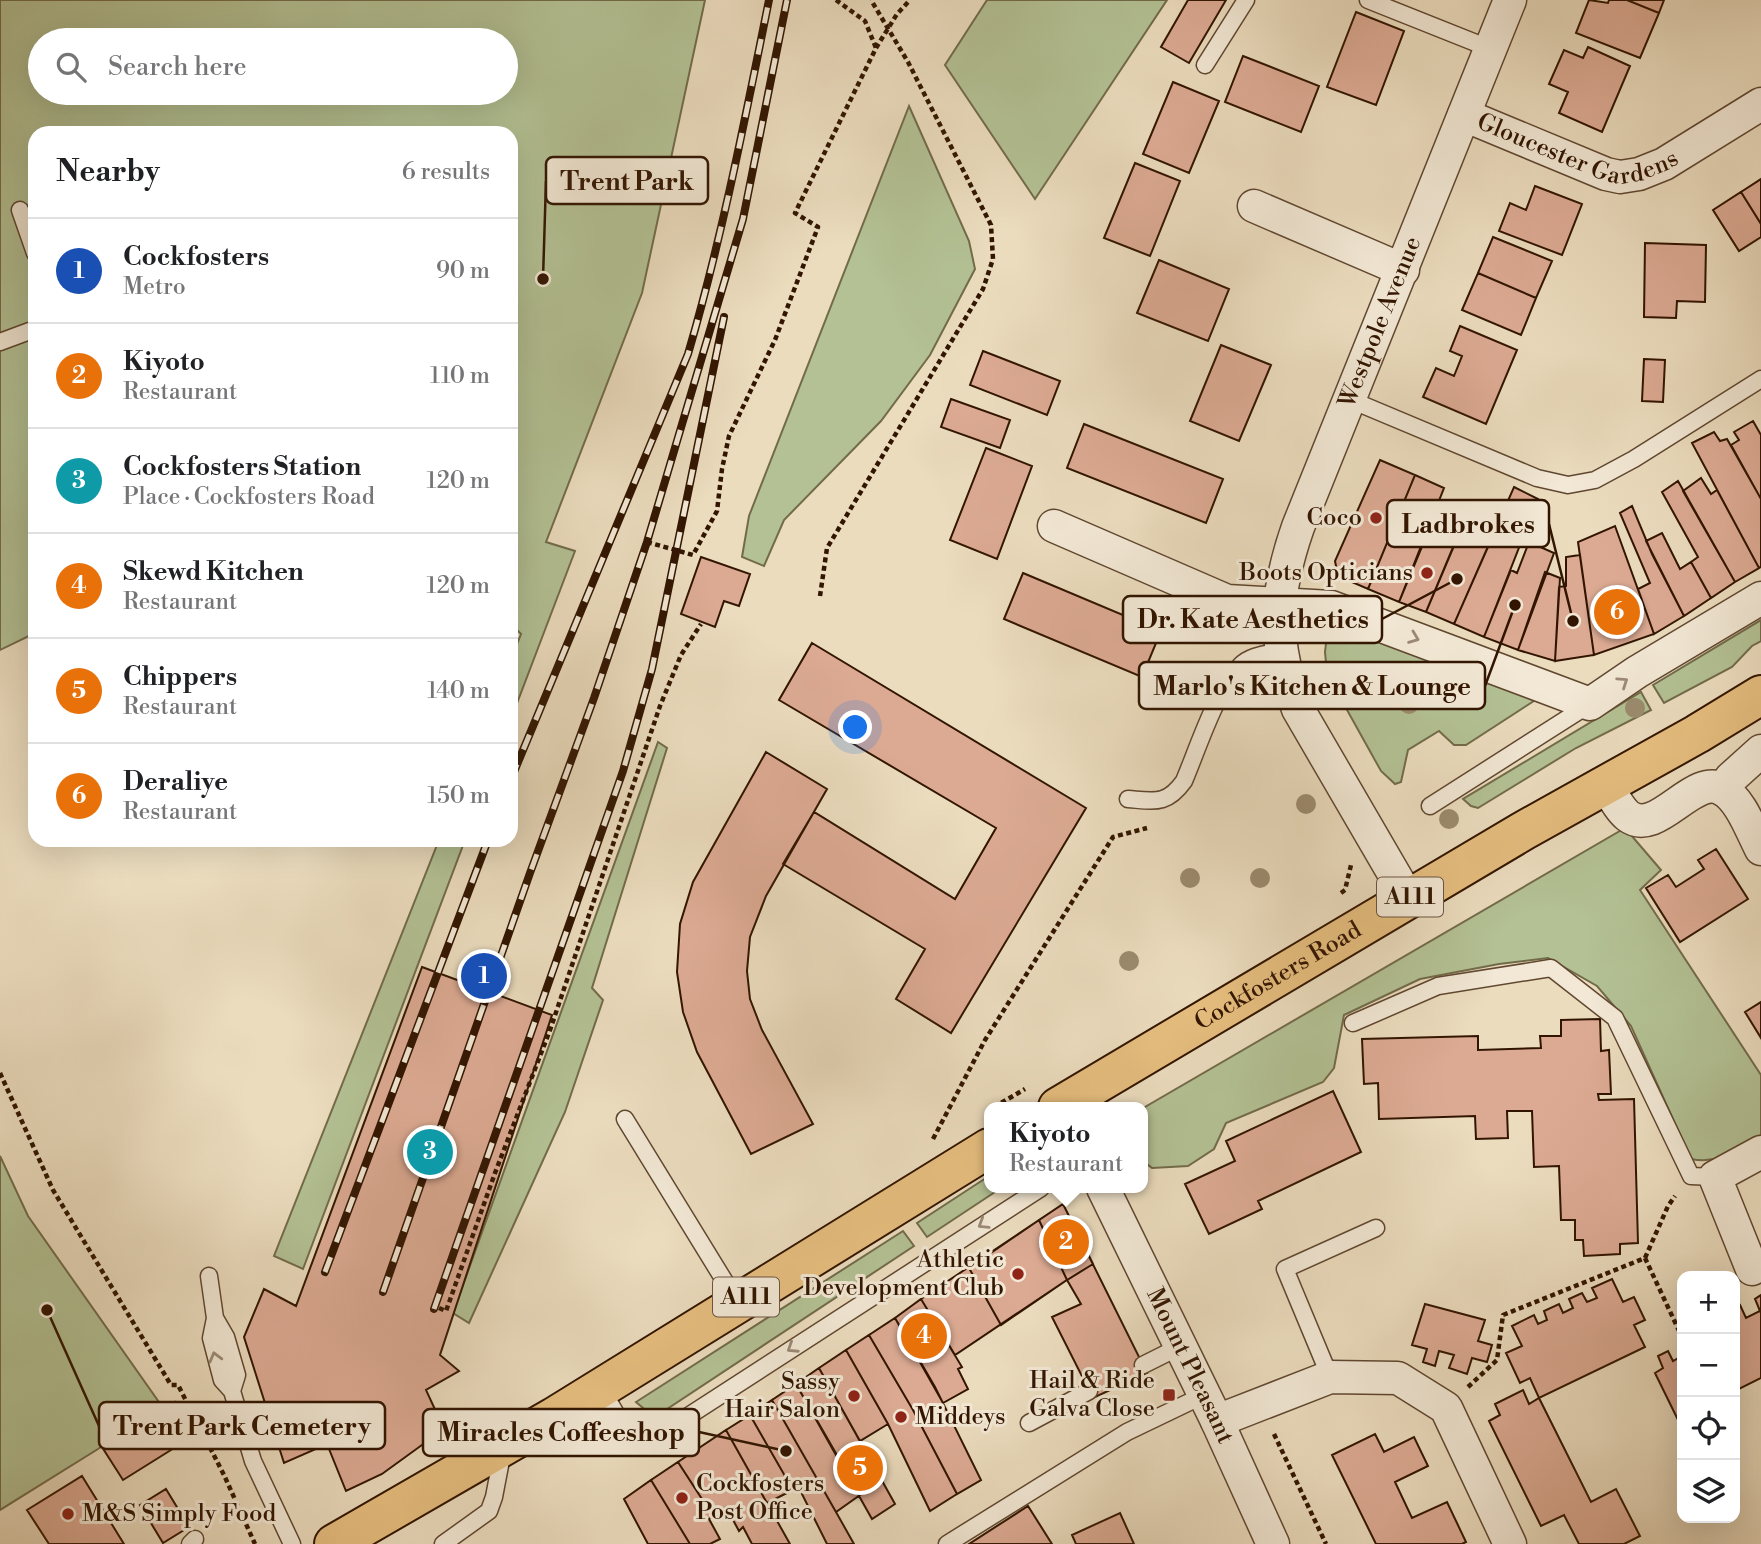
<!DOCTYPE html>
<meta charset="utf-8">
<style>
:root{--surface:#fff;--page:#f6f6f6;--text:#202124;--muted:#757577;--line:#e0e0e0;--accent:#7c3aed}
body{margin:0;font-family:"Libre Bodoni",serif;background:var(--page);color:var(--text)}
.controls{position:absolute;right:21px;bottom:21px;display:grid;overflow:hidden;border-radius:14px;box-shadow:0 7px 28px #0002}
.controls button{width:63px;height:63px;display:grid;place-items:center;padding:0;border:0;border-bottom:2px solid var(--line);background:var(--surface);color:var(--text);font:35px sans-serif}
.you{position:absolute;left:856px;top:728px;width:24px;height:24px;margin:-18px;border:5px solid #fff;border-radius:50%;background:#1a73e8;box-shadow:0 0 0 10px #1a73e833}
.badge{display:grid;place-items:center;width:46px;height:46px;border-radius:50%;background:var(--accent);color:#fff;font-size:23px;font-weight:700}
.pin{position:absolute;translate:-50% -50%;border:4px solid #fff;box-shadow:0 2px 7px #0006}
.popup{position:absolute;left:984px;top:1102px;width:164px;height:91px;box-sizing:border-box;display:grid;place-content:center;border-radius:14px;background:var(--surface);filter:drop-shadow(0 2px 5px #0005);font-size:23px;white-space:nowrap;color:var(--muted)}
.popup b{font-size:26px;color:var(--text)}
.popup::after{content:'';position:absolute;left:50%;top:100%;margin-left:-14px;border:14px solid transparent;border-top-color:var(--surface)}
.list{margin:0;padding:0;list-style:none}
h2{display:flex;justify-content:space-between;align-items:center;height:91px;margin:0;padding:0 28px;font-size:30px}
h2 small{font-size:23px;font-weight:400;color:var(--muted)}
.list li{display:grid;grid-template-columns:46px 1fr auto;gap:21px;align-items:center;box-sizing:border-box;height:105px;padding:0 28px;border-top:2px solid var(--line)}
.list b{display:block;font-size:26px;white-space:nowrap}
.list p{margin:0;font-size:23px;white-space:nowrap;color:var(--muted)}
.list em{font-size:23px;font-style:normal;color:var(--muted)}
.icon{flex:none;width:38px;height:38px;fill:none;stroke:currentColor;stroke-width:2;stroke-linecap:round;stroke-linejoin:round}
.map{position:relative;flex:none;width:1761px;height:1544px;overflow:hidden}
.search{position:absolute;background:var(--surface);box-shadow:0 7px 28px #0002;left:28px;top:28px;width:490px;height:77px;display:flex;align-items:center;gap:18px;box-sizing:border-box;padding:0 24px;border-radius:38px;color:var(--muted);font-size:26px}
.panel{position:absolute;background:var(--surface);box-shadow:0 7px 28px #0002;left:28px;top:126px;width:490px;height:721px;border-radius:21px}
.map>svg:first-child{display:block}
.green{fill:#b3c194;stroke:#726b4a;stroke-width:2;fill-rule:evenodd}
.building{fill:#dcaa93;stroke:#321501;stroke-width:2}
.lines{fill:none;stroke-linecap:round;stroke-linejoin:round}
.lane-casing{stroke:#604730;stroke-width:19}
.street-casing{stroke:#604730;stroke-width:35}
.primary-casing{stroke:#321501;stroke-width:42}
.path{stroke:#321501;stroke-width:4.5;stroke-dasharray:5 3.5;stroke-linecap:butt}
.lane{stroke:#f2e8d5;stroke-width:16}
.street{stroke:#f2e8d5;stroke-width:32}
.primary{stroke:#e6be7f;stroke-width:38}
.rail-casing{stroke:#321501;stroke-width:8}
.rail{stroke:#f2e8d5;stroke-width:5;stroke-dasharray:16;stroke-linecap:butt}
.tree{fill:#9b8b6e}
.oneway{stroke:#9c8976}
.poi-dot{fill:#8f2418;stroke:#f2e8d5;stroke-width:2.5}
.labels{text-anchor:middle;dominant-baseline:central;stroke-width:6;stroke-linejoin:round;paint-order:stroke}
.shield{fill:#f2e8d5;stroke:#6c5441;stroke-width:2}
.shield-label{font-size:23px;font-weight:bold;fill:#321501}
.street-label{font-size:24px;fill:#321501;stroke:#f2e8d5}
.poi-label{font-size:24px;fill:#321501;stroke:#f2e8d5;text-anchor:end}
.leader{fill:none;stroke:#321501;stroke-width:2.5}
.callout-dot{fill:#321501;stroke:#f2e8d5;stroke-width:2.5}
.callout{fill:#f2e8d5;stroke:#321501;stroke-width:2.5}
.callout-label{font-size:26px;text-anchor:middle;font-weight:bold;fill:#321501}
</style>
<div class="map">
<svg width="1761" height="1544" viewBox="0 0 1761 1544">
<rect width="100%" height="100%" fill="#ebdcbe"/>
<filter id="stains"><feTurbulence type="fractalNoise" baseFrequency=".00286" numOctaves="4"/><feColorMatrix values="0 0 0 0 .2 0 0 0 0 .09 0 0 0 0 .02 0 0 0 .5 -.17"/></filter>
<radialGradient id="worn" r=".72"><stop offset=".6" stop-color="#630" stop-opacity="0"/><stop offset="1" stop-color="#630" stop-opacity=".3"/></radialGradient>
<path class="green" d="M0 0H705L642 293 546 542 575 551 511 719V659L521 634 514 627 511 634V133H35V633L0 650ZM40 40H506V93H40Z
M987 0H1167L1035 199 945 65Z
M909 106 969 241 975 269 930 355 881 421 784 520 764 566 742 557 749 516Z
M1761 620V641L1752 646 1732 667 1664 703 1653 685Z
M1336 628 1360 629 1537 699 1466 745H1454L1439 731 1408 750 1401 782 1395 784 1381 771 1327 674 1325 652 1327 635Z
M1641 692 1651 710 1576 748 1478 808 1471 806 1463 799Z
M658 742 667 748 592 988 603 1000 565 1112 469 1323 453 1313Z
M1625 828 1661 870 1640 890 1761 1075V1137C1738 1150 1718 1165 1691 1159L1631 1026 1597 986 1548 958 1499 964 1420 979 1344 1015 1334 1068 1323 1082 1226 1123 1214 1149 1188 1166 1152 1168 1143 1161V1109L1145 1107Z
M439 840H465L303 1269 274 1256Z
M0 1156 28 1216 161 1405 98 1449 0 1510Z
M989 1176V1188H1001L927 1237 917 1223Z
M903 1231 914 1246 664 1411 649 1413 636 1402Z"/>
<path class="building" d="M1188 0H1226L1189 63 1161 47Z
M1589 0 1608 3 1609 0H1627L1659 13 1640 58 1576 33Z
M1627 0H1664L1659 13Z
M1356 12 1404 31 1376 105 1327 87Z
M1588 47 1630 66 1602 132 1559 113 1568 92 1549 84 1564 50 1583 58Z
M1243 56 1319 86 1301 132 1225 102Z
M1173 82 1219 101 1189 173 1143 154Z
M1135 163 1180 181 1150 256 1104 238Z
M1761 179V224L1741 192Z
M1535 186 1582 204 1562 255 1499 231 1510 203 1526 210Z
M1741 192 1761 224V237L1739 251 1713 210Z
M1493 237 1552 261 1536 298 1478 273Z
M1645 243 1706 245 1705 302 1677 301 1676 318 1644 317Z
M1159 260 1229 289 1208 341 1137 313Z
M1478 273 1536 298 1521 335 1462 310Z
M1460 326 1517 350 1486 424 1423 397 1436 368 1454 376 1462 356 1450 351Z
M1221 345 1271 365 1239 441 1190 421Z
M983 351 1060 381 1047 415 970 385Z
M1644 359 1665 360 1663 402 1642 401Z
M951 399 1010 420 1000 448 941 427Z
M1753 421 1761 435V499L1731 445 1739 440 1734 432Z
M1084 424 1223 479 1206 523 1067 468Z
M1714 432 1720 441 1727 439 1761 499V567L1759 568 1692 443Z
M986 448 1032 466 997 559 950 540Z
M1380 460 1415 475 1368 589 1338 576 1335 561Z
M1415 475 1444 488 1399 602 1368 589Z
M1701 478 1711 494 1717 490 1759 568 1735 582 1683 491Z
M1678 481 1735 582 1711 598 1691 562 1698 557 1662 492Z
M1514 487 1538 499 1484 637 1454 624Z
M1473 501 1503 513 1454 624 1426 612Z
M1632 506 1652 554 1684 616 1654 634 1638 589 1650 583 1620 513Z
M1615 526 1654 634 1594 655 1578 542Z
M1428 532 1454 545 1426 612 1399 602Z
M1662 533 1680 569 1691 562 1711 598 1684 616 1646 541Z
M1529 542 1554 553 1518 650 1484 637 1511 570 1517 573Z
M1580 555 1594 655 1555 661 1559 587 1566 586V557Z
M701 557 750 574 739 606 724 601 715 627 681 614Z
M1545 572 1560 578 1555 661 1518 650Z
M1023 573 1161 631 1142 677 1004 619Z
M812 643 1086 808 951 1033 896 999 925 949 783 864 814 812 955 899 996 828 779 700Z
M766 752 827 789 766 896 750 937 747 971 750 999 762 1030 813 1124 751 1154 697 1052 683 1012 677 972 680 924 693 882Z
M1716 849 1748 899 1680 942 1646 888 1668 875 1676 887 1704 869 1698 860Z
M422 967 552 1015 440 1355 459 1371 426 1390 444 1429 382 1474 346 1491 327 1444 284 1463 244 1337 264 1289 296 1306Z
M1761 1002V1038L1745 1012Z
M1600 1019 1601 1051 1609 1050 1611 1094H1598L1599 1100 1634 1099 1638 1243 1620 1244V1254L1584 1256 1583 1240H1575V1220H1561L1559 1166 1534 1167 1532 1111H1507L1508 1138 1476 1139 1475 1116 1379 1119 1378 1083 1364 1084 1362 1039 1478 1036V1050L1541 1048 1540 1036H1561V1020Z
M1333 1091 1361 1152 1258 1201 1262 1209 1209 1234 1185 1184 1235 1161 1226 1141Z
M1063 1204 1093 1264 1067 1280 1039 1220Z
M1063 1204 1147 1373 1093 1398 1052 1317 1081 1304 1067 1280 955 1355 921 1299Z
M1039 1220 1067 1280 1001 1325 969 1268Z
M1612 1279 1623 1302 1634 1297 1645 1320 1634 1325 1645 1347 1539 1398 1530 1378 1520 1383 1506 1353 1522 1346 1512 1326 1534 1315 1538 1324 1547 1320 1544 1311 1559 1304 1563 1313 1573 1308 1569 1299 1582 1293 1587 1302 1597 1298 1592 1288Z
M1761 1295V1378L1735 1391V1308L1740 1305 1746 1318 1760 1311 1755 1299Z
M921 1299 962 1367 958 1369 968 1389 943 1403 895 1318Z
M1425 1304 1485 1320 1478 1341 1492 1345 1487 1362 1472 1358 1467 1374 1449 1368 1454 1355 1439 1351 1435 1366 1423 1362 1427 1349 1412 1345Z
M895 1318 935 1387 981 1480 957 1494 913 1410 869 1335Z
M869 1335 913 1410 957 1494 930 1511 888 1424 846 1350Z
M846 1350 888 1424 860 1441 819 1368Z
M1668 1351 1673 1361 1682 1356V1418L1678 1420 1655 1373 1663 1368 1658 1356Z
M819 1368 895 1504 872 1519 796 1384Z
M796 1384 860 1495 836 1512 772 1400Z
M1523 1390 1529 1404 1539 1398 1591 1502 1616 1489 1640 1536 1624 1544H1579L1564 1515 1541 1526 1489 1421 1500 1415 1495 1404Z
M772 1400 836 1512 854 1544H827L798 1486 793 1490 750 1415Z
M175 1402 195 1435 123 1480 102 1447Z
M750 1415 793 1490 767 1503 726 1430Z
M726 1430 767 1503 790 1544H752L743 1527 739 1531 726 1507 713 1516 678 1462Z
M1375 1434 1384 1452 1414 1437 1428 1466 1395 1482 1412 1518 1447 1502 1466 1542 1462 1544H1376L1332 1455Z
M678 1462 713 1516 709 1519 720 1539 710 1544H690L651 1480Z
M82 1476 124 1544H49L27 1510Z
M651 1480 690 1544H648L624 1499Z
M166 1489 189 1527 163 1543 140 1505Z
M1028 1506 1052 1544H969Z
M1120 1513 1134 1544H1076L1072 1535Z"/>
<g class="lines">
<g class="lane-casing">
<path id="lane" d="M1368 0 1491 49
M1205 65 1246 0
M20 210 35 253
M0 342 35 329
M1351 400 1537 478 1568 485 1595 480 1634 459 1761 379
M1128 799C1155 801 1167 805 1184 781 1198 748 1216 691 1240 666 1250 655 1268 654 1281 651
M1430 806 1590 704
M1353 1023 1438 986 1551 968 1615 1018 1691 1176 1715 1177
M625 1119 738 1303
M209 1276 215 1318 211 1338 222 1380 232 1391 253 1461 292 1544
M215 1318 226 1337 237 1375 232 1391
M1143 1365 1181 1346
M1330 1377 1285 1269 1376 1228
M601 1388 625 1429 642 1437 659 1435 1041 1188
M1029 1423 1089 1391
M190 1544 195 1539
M443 1544 489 1511 494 1497 503 1450
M947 1544 1127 1432 1204 1395"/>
</g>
<g class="street-casing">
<g id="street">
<path id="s1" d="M1464 115 1606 174 1620 177 1639 174 1664 164 1761 104"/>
<path d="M1254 206 1403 270"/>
<path d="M1054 526 1227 601 1331 607 1590 704 1637 672 1761 598"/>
<path d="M1606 784C1612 794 1619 809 1628 816 1657 838 1693 773 1722 789 1741 800 1751 830 1761 849"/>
<path d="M1723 790 1731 778 1761 751"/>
<path id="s2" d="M1408 898 1298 709C1272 641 1274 596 1298 527L1510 0"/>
<path id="s3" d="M1103 1188 1217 1421 1273 1544"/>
<path d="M1752 1269 1715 1177 1761 1152"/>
<path d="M1217 1421 1330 1377 1398 1378 1446 1408 1510 1544"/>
</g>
</g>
<g class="primary-casing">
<g id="primary">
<path id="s4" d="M1058 1107 1523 831 1697 734 1761 695"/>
<path d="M334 1544 554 1417 989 1148"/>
</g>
</g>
<path class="path" d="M836 0 865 21 876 48
M647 542 693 555 717 511 722 469 729 436 775 340 818 227 795 213 876 48 897 14 910 0
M820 596 827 548 983 289 993 259 991 225 908 62 871 0
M1341 893 1345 890 1351 865
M0 1073 53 1190 171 1385H178L224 1475 255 1544
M994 1107 1025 1089
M933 1139 985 1040 1113 837 1147 828
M1645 1258 1668 1206 1675 1196
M439 1308 446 1311 495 1173 550 1030 660 706 681 655 701 624
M1468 1387 1497 1360 1503 1315 1645 1258 1681 1335 1682 1334
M1274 1434 1326 1544"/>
<use href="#lane" class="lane"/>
<use href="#street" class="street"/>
<use href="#primary" class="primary"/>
<g class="rail-casing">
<path id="rail" d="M511 779 688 354C722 238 745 119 769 0
M325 1272 488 840
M383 1292 530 873 594 698 647 542 743 219 787 0
M434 1309 623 771 652 669 724 317"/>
</g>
<use href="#rail" class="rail"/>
</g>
<g class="tree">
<circle cx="1369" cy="677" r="10"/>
<circle cx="1409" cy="704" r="10"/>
<circle cx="1635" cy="708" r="10"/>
<circle cx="1306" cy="804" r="10"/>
<circle cx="1449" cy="819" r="10"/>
<circle cx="1190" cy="878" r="10"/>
<circle cx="1260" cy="878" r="10"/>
<circle cx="1129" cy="961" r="10"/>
</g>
<defs><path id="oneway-chevron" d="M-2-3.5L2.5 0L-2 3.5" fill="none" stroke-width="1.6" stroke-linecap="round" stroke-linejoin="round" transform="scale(1.75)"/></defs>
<g class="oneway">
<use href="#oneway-chevron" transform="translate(1414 638) rotate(21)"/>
<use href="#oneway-chevron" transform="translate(1623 682) rotate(-34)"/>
<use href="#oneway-chevron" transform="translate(983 1224) rotate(148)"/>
<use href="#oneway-chevron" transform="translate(792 1348) rotate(147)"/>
<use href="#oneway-chevron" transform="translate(215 1357) rotate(-105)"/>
</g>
<g class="poi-dot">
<circle cx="1376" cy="518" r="7"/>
<circle cx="1427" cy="573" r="7"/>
<circle cx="1018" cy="1274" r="7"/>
<rect x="1162" y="1388" width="14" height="14" rx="3.5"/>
<circle cx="854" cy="1396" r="7"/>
<circle cx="901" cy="1417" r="7"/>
<circle cx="682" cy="1498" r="7"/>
<circle cx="68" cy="1514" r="7"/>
</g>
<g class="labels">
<g class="shield">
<rect x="1377" y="877.5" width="66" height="39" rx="5"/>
<rect x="713" y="1277.5" width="66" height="39" rx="5"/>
</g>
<g class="shield-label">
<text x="1410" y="897">A111</text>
<text x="746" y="1297">A111</text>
</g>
<g class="street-label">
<text stroke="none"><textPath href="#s1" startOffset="122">Gloucester Gardens</textPath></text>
<text stroke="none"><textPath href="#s2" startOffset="626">Westpole Avenue</textPath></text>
<text stroke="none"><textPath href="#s4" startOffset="256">Cockfosters Road</textPath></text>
<text stroke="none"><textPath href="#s3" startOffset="198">Mount Pleasant</textPath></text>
</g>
<g class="poi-label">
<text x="1362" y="518">Coco</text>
<text x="1413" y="573">Boots Opticians</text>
<text x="1004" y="1260">Athletic<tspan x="1004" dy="28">Development Club</tspan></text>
<text x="1155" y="1381">Hail &amp; Ride<tspan x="1155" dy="28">Galva Close</tspan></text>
<text x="840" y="1382">Sassy<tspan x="840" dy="28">Hair Salon</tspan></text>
<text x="915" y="1417" text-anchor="start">Middeys</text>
<text x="696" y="1484" text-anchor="start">Cockfosters<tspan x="696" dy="28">Post Office</tspan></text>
<text x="82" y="1514" text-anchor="start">M&amp;S Simply Food</text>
</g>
</g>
<path class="leader" d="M543 279L546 181M1573 621L1549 524M1457 579L1382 619M1515 605L1485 686M47 1310L99 1426M786 1451L699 1432"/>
<g class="callout-dot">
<circle cx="543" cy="279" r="7"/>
<circle cx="1573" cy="621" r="7"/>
<circle cx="1457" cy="579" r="7"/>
<circle cx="1515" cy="605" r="7"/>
<circle cx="47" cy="1310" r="7"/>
<circle cx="786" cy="1451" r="7"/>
</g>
<g class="callout">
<rect x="546" y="157" width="162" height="47" rx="7"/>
<rect x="1387" y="500" width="162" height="47" rx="7"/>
<rect x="1123" y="596" width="259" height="47" rx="7"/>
<rect x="1139" y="662" width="346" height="47" rx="7"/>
<rect x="99" y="1402" width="286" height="47" rx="7"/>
<rect x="423" y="1409" width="276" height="47" rx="7"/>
</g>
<g class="callout-label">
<text x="627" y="190">Trent Park</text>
<text x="1468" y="533">Ladbrokes</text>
<text x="1253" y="628">Dr. Kate Aesthetics</text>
<text x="1312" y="695">Marlo's Kitchen &amp; Lounge</text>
<text x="242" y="1435">Trent Park Cemetery</text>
<text x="561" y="1441">Miracles Coffeeshop</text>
</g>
<rect width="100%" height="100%" filter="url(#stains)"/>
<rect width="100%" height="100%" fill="url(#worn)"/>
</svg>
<div class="controls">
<button>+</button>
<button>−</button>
<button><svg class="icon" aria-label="locate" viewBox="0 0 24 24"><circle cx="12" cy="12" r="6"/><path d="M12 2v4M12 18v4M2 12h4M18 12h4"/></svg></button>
<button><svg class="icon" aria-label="layers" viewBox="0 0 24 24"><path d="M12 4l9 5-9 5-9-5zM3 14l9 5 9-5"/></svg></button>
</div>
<div class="you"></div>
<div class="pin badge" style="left:484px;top:976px;background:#1a4fb4">1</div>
<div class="pin badge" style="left:1066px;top:1242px;background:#e8710a">2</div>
<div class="popup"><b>Kiyoto</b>Restaurant</div>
<div class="pin badge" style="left:430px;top:1152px;background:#0f9aa8">3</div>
<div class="pin badge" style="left:924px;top:1336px;background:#e8710a">4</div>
<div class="pin badge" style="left:860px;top:1468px;background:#e8710a">5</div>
<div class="pin badge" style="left:1617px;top:612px;background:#e8710a">6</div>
<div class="search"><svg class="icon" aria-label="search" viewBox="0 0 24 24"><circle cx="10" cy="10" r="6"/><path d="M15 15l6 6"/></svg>Search here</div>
<section class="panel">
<h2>Nearby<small>6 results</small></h2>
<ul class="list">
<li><span class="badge" style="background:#1a4fb4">1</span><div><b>Cockfosters</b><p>Metro</p></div><em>90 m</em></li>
<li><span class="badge" style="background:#e8710a">2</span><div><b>Kiyoto</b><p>Restaurant</p></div><em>110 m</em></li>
<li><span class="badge" style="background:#0f9aa8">3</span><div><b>Cockfosters Station</b><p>Place · Cockfosters Road</p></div><em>120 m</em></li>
<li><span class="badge" style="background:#e8710a">4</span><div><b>Skewd Kitchen</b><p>Restaurant</p></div><em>120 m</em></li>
<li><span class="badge" style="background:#e8710a">5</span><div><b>Chippers</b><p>Restaurant</p></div><em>140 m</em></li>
<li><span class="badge" style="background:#e8710a">6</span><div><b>Deraliye</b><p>Restaurant</p></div><em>150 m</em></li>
</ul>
</section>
</div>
